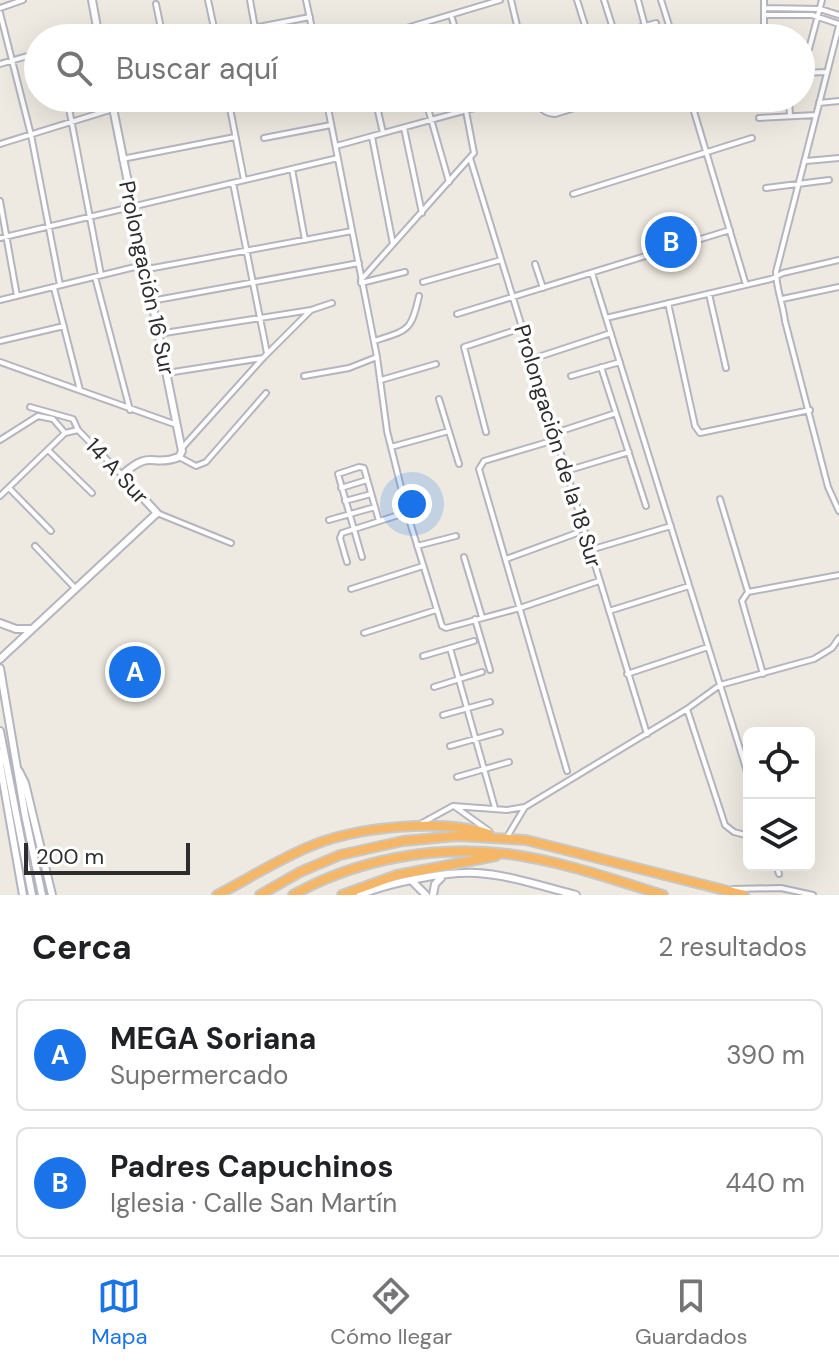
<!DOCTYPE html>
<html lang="es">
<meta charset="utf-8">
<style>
:root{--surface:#fff;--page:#f6f6f6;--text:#202124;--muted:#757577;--line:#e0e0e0;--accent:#1a73e8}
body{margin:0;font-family:"DM Sans",sans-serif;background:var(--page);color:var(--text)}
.controls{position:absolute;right:24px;bottom:24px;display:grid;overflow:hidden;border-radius:12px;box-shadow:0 8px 32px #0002}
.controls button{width:72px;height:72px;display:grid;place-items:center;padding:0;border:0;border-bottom:2px solid var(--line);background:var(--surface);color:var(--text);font:40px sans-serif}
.scale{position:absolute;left:24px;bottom:20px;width:166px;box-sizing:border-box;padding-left:8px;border:4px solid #2d2d2d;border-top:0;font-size:22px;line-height:28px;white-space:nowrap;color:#2d2d2d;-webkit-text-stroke:6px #fff;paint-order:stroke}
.you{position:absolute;left:412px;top:504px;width:28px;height:28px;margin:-20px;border:6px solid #fff;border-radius:50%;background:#1a73e8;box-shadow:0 0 0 12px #1a73e833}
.badge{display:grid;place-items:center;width:52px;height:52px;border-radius:50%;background:var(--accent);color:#fff;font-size:26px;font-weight:700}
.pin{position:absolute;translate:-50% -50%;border:4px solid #fff;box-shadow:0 2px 8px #0006}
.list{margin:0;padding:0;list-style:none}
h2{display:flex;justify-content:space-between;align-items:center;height:104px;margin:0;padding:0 32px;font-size:34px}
h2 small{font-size:26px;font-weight:400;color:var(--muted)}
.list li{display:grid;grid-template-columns:52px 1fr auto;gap:24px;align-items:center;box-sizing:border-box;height:112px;margin:0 16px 16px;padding:0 16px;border:2px solid var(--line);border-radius:12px}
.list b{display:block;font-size:30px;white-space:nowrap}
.list p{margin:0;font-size:26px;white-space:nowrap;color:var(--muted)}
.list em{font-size:26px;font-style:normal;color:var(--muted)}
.icon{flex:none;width:44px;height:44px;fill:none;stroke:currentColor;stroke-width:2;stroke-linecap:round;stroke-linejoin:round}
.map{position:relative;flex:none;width:839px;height:895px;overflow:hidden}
.search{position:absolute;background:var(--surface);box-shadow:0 8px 32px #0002;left:24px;right:24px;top:24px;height:88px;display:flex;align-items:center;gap:20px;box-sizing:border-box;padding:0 28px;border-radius:44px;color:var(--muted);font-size:30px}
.sheet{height:360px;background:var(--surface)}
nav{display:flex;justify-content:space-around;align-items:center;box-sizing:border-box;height:112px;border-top:2px solid var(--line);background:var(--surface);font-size:22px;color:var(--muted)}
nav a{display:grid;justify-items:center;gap:4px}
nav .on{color:var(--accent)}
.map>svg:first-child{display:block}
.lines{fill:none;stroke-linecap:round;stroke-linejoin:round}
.street-casing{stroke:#b4b5c0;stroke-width:8}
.secondary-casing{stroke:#b4b5c0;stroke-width:10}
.highway-casing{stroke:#c8c8c8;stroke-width:12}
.street{stroke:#fff;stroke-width:4}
.secondary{stroke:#fff;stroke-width:6}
.highway{stroke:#f5b665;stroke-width:8}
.labels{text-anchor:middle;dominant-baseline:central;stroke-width:7;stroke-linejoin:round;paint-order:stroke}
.street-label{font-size:22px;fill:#2d2d2d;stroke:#fff}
</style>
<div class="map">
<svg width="839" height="895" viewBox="0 0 839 895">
<rect width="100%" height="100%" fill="#eeeae1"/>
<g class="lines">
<g class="street-casing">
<path id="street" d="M208 0 216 37
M250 0 255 28
M306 0 314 38
M511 0 520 38
M577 0 589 38
M604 0 616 38
M638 0 645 26
M661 0 673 38
M156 4 163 38
M0 8 23 0
M764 8 820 9 839 15
M0 13 31 135 60 285
M451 15 458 38
M764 15H812L839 24
M839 26 776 272C776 288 783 304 785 321L828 487 839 511
M404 29 407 38
M634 29 656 23
M85 38 98 34
M202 38 310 17
M373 38 500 0
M764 38V0
M801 52 809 49 822 0
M0 64 38 53
M801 73 827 72
M67 98 101 275
M228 98 244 180
M326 98 377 357 387 431 409 519 442 626 446 628 520 608 599 581
M375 98 383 133
M425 98 449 182
M535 98C539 108 544 113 555 114L607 98
M575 98 578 107
M690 98 746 285
M789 98 790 116
M819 103 839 101
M759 118 816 115
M404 128 422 213
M372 137 393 244
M264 138 331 125
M0 144 113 109 177 98
M336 146 511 98
M470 158 647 734
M122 159 235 137
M806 161 839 158
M292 169 305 240
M233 183 267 353
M766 188 829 180
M573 194 752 138
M0 201 17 296
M0 238 338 158
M535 264 543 288
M592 273 749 778
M95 277 130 410
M361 280 474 153 466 111
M423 282 501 260
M361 283 405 272
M54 288 80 390
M709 294 726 368
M782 299 839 287
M0 300 139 266 153 268 352 231
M151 301 359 263
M668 303 695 426 700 433 810 410
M457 314 730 230
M606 318 771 279 783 273 839 260
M158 334 311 310 332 303
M0 341 64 326
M374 341C408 330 411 332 419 296
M532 359 611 333
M0 362 177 425
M601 367 646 506
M167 373 263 358
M304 376 349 368 377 357
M571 376 620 362
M381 380 436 364
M439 399 459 464
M78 430 122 475
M486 432 464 347 522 328
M555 433 616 413
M0 440 38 416 53 419 65 433
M548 442 484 461 479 469 567 771
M391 447 449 431
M182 448 263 358 311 310
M48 450 92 493
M179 457 196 466 206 462 266 393
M566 471 629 452
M9 488 51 531
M341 488 367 480
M0 496 65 433 78 430 73 419 30 407
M720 499 748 592
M345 501 371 494
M157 513 231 543
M329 520 375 507
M35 546 75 588
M417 546 456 536
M590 550 671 526
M362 557 338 474 359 467 364 468 379 521
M464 557 482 617
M506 559 577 533
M347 562 340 538 342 533 408 512
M351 589 423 566
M748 592 839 575
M748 592 742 601 763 674
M609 611 689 586
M475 619 490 670
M364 633 436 610
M450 648 495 808
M423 656 474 641
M627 674 708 647
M434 687 482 672
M687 709 725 825 734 832 749 836
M443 715 490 702
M450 746 500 732
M457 777 509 762
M454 806 489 831
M422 823 453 806 507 810 525 807 687 709 720 685 814 659 832 648 839 638
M507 837 525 807
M776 865 779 874
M733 889 781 888 813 895"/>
</g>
<g class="secondary-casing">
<path id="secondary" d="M92 0 99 38
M0 623 16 629H31
M0 659 157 513 122 475C152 448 151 468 179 457L182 451 111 98
M0 668 25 815 42 895
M0 731 32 895
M2 752 0 764 23 895
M19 771 25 783 52 895
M412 881 426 895
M360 895C387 883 447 871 477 873 510 875 544 887 576 895
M433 895 435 884 441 878"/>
</g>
<g class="highway-casing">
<path id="highway" d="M217 895C248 879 279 859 311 846 356 827 443 818 489 834
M260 895 300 872 340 855 403 841 457 836 526 840 744 895
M293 895C357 859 435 845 508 854 561 861 612 879 663 895
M342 895 397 875 496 856"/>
</g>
<use href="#street" class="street"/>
<use href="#secondary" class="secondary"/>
<use href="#highway" class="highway"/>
</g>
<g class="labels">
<g class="street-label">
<text transform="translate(147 278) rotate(78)">Prolongación 16 Sur</text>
<text transform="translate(558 446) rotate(73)">Prolongación de la 18 Sur</text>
<text transform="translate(117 471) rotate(47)">14 A Sur</text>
</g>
</g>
</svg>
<div class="controls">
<button><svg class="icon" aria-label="locate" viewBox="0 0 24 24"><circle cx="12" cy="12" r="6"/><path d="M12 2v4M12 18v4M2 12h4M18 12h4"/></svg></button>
<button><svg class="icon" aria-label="layers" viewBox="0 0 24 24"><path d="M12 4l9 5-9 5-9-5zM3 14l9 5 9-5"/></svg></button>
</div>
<div class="scale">200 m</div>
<div class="you"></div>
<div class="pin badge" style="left:135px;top:672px">A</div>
<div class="pin badge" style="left:671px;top:242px">B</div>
<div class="search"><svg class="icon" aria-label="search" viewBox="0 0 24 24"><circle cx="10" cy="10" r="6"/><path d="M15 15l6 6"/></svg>Buscar aquí</div>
</div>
<section class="sheet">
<h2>Cerca<small>2 resultados</small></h2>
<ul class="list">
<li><span class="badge">A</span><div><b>MEGA Soriana</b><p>Supermercado</p></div><em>390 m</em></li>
<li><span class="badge">B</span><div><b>Padres Capuchinos</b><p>Iglesia · Calle San Martín</p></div><em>440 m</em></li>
</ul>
</section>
<nav>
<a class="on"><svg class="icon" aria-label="map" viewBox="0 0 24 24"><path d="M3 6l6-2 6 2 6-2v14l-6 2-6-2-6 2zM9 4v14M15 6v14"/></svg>Mapa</a>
<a><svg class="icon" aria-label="directions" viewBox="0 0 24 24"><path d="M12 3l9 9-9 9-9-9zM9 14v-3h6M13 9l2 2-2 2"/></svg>Cómo llegar</a>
<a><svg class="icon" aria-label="saved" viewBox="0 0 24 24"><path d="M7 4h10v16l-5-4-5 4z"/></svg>Guardados</a>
</nav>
